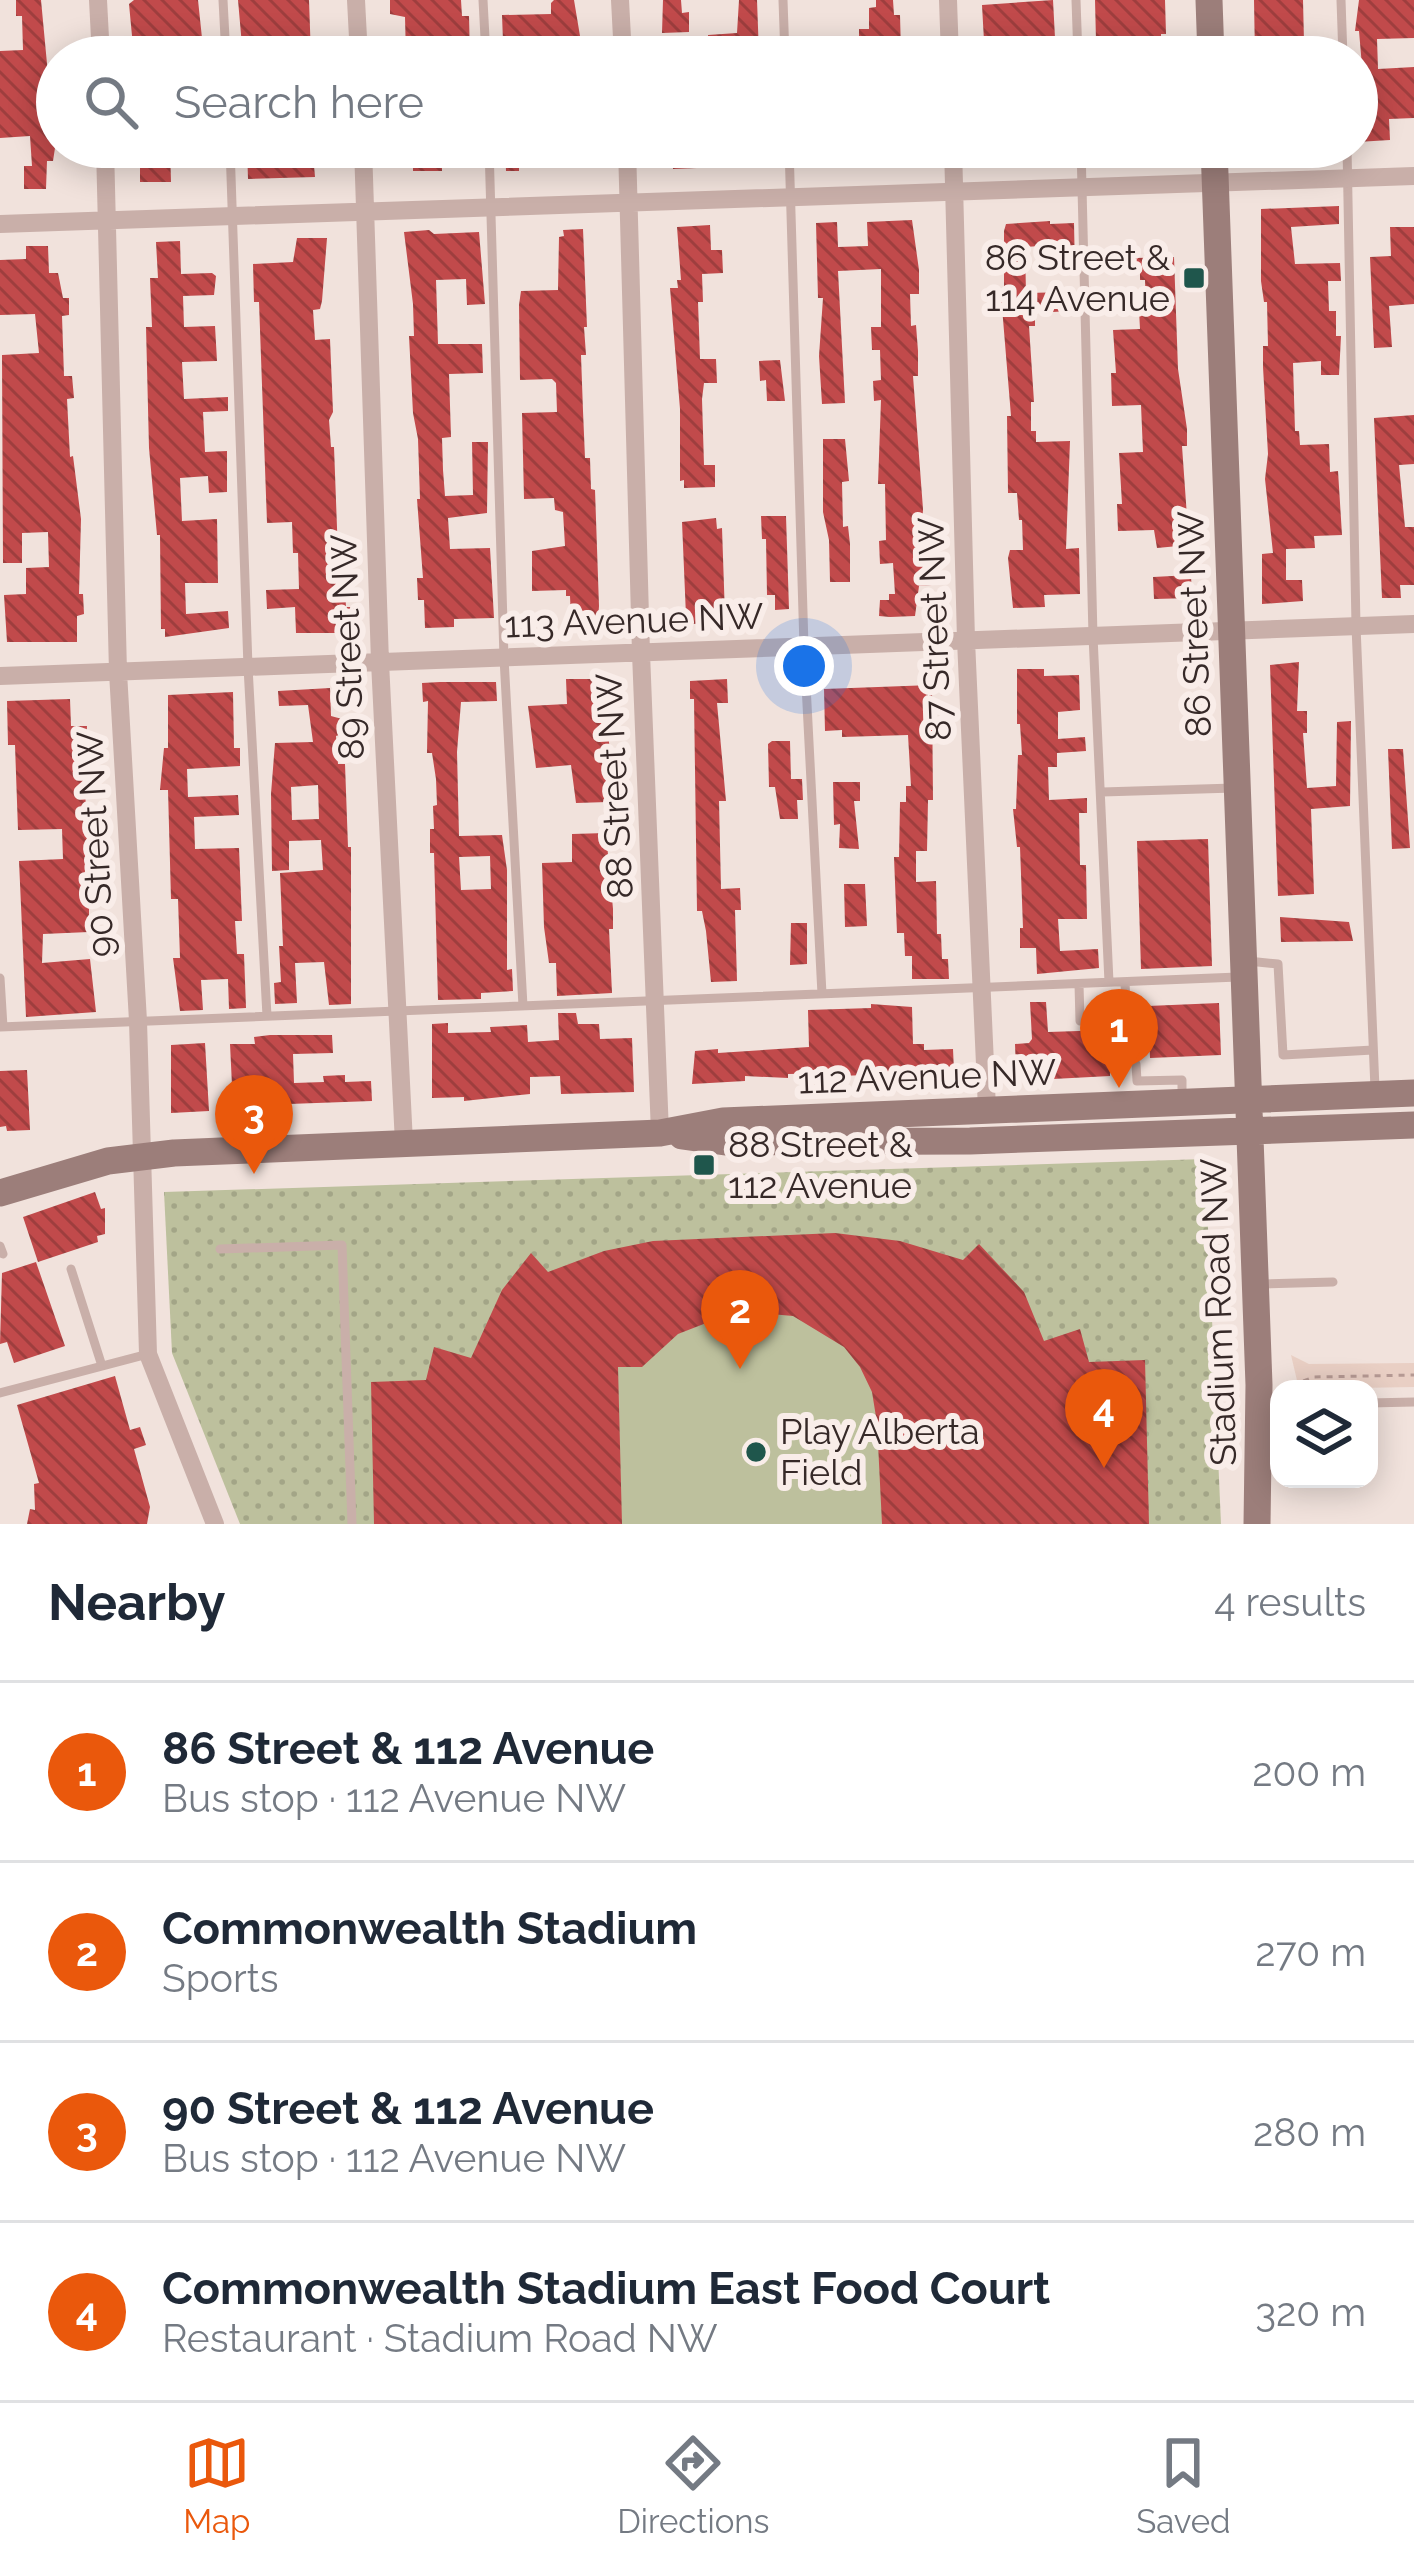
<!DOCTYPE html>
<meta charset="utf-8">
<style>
:root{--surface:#fff;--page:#f6f6f7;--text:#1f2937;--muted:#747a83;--line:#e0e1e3;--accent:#ea580c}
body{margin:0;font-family:Raleway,sans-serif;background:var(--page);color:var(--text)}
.controls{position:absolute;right:36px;bottom:36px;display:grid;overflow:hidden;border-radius:24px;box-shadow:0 6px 30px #0003}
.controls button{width:108px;height:108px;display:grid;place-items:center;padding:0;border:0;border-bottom:3px solid var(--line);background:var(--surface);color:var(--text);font:60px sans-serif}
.you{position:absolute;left:804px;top:666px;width:42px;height:42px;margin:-30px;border:9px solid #fff;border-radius:50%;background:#1a73e8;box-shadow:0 0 0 18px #1a73e833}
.badge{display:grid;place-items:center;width:78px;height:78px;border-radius:50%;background:var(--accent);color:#fff;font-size:39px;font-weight:700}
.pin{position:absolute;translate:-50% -99px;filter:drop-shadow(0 3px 6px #0008)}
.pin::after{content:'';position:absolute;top:63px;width:42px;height:36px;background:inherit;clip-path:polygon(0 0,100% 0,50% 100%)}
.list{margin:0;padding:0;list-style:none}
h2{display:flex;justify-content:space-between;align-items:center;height:156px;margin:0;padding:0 48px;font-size:51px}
h2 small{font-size:39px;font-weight:400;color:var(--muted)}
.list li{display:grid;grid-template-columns:78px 1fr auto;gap:36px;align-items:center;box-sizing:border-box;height:180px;padding:0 48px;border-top:3px solid var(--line)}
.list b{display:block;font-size:45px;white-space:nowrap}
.list p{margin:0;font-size:39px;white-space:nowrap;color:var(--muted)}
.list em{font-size:39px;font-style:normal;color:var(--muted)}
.icon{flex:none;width:66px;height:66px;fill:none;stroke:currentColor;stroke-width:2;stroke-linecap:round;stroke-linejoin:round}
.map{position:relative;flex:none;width:1414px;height:1524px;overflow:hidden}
.search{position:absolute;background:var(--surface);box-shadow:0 6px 30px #0003;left:36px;right:36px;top:36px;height:132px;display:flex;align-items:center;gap:30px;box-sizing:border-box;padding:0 42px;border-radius:66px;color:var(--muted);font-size:45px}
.sheet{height:876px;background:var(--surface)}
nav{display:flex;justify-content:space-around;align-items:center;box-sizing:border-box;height:168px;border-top:3px solid var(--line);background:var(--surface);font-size:33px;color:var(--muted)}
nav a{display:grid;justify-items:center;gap:6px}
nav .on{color:var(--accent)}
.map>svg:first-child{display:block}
.park{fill:url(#park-dots)}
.garden{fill:#bdc09d}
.plaza{fill:#e9cfc4}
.building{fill:url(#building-back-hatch);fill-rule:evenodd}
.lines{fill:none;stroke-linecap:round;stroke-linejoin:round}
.path{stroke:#b59993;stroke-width:3;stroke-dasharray:6 6;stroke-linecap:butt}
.lane{stroke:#c9afa9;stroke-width:9}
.street{stroke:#c9afa9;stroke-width:18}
.secondary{stroke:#9c7e7a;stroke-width:27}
.poi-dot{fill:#1f564c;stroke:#f9ede9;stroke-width:4.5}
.labels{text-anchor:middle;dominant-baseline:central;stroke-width:12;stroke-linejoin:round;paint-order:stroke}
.poi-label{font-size:36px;fill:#362928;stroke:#f9ede9;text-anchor:start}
.street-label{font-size:36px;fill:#362928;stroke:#f9ede9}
</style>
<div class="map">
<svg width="1414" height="1524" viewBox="0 0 1414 1524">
<defs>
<pattern id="park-dots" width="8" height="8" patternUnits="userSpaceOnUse" patternTransform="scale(3)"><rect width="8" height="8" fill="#bdc09d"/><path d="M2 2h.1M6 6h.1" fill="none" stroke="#a3a587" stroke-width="1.8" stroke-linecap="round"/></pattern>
<pattern id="building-back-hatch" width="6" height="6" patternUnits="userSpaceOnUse" patternTransform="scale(3)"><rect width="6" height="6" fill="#c14a4b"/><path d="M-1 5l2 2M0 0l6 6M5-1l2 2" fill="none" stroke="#9e3e3e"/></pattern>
</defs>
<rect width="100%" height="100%" fill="#f1e2dc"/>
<path class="park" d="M1205 1159 1221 1524H240L172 1353 164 1192Z"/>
<path class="garden" d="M835 1233 900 1241 963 1260 979 1244 1024 1292 1049 1357 1061 1524H374L371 1382 426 1380 434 1347 471 1358 502 1290 531 1253 548 1272C639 1232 738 1235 835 1233Z"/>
<path class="plaza" d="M1291 1355 1309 1364 1414 1363V1387L1299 1389Z"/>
<path class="building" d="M16 0H41L49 85 57 84V105H53L55 148 53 161H47L46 189H24V166H32L30 136 0 138V51L23 50 22 16H16Z
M134 0H198L204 57H134L129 4Z
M238 0H309L311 57H243Z
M390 0H461L462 16H469L470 57H406L405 17 390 14Z
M554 0H574L583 54 546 56V50L518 51V56L498 57 497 41H503L502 15 551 14V3Z
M663 0H681L682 13 689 12V32L662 33Z
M739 0H757L759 55 708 57V35L737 33Z
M876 0H893L894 15H900L901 52 859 53V29H869V8L876 7Z
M1053 0 1056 57H1000L999 47H988V41H984L982 5Z
M1095 0H1165L1166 34H1161V51L1134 54V51H1106V56H1087L1086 41H1096Z
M1254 0H1303L1304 42H1293L1294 57H1255Z
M1359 0H1414V38L1377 39 1378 69 1414 67V118L1389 119 1390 140 1357 142V125H1367L1359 31H1355Z
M140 147H170L171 182H140Z
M247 147H267V156L313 154 315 177 248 179Z
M413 147H470V160L442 161V171H413Z
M505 147H593L594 163H519V171H506Z
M672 147H721V167L673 169Z
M1339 206V224L1291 227 1295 264 1340 263 1341 281H1328L1329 311H1336V336H1341L1339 375H1321V361L1293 363 1295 431H1299L1300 445 1329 444 1330 472 1338 471 1342 535 1314 536 1315 548 1286 549V580H1302L1303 601 1262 604V554L1273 553 1265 479 1268 454 1263 367V346H1268L1267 302H1264L1261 281V209Z
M912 220 919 270V294H910L911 326 916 325 918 351V376H913L923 509 920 566 931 567 932 585 919 586 915 616 890 617 879 616 880 600H889V594H895L893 563 880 564 879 541 886 540 885 484H878L881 400 874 401 873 381 881 380 880 350H872L871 327H881V269L838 271 845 403 822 404 819 356 823 298H818L816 223 837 222 838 247 868 246 867 222Z
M1050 221V224L1074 223 1075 270H1063V249H1055V245L1025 247 1026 293 1070 292V311L1035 313V326H1029L1034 402H1031V431H1036V442L1070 441 1066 549 1079 548 1080 594 1044 595 1045 607 1013 608 1008 558 1010 550H1023L1022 520H1019L1017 493H1008L1007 416H1011L1001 295H1004V231L1006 224Z
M710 225 711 250H722L723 273 702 274 703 302H698L700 359H716L717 383H704L702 399 704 465H715V487L684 488V480L680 481V409L670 288H678L677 280H681L677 227Z
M1390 227H1414V304L1389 306 1392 347 1374 348 1370 257 1391 256Z
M583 229 587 327H584L586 355H581L583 411 585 458H590L591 489 595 490 599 606 598 619 571 620 570 596H566V590L532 591V551L565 546 563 512 555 510 554 498 524 499 522 413 557 412 556 383 552 379 520 380 519 305 521 291 558 290 559 237 564 236 563 230Z
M429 230 434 234 479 232 485 304 467 305 466 279 436 280 438 344H482L483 373 449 374 451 437 442 438 443 470 445 496 473 495 472 442H488L487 513 448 518 450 549 490 548 494 618 454 619V627L425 628 424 600H418L417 578H423L417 499H420L418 439 413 413 409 336H414L413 304 404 232Z
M297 238H327L322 301 320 309 313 310 315 340 330 339 333 412 329 420 331 447H334L339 581 341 590H345L346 607H354V633H296L295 607 267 609 266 590 299 589 298 553H293L292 522 267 523 259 302H254L253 264 293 262Z
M180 241 181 274 212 273 216 276 214 295 183 296 184 327 215 326 217 361 182 362 184 399 228 397V411L203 412 205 452 227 451V492L209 493 208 476 180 478 182 521 217 519 218 583H185L186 614 228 611 229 628 165 637V629H161L160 535H157L149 448 146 327H152L150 278H158L156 242Z
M26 246H48L49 273H58L63 298H69V315L62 316 64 376H72L74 398 67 399 70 457 73 456 81 519 79 594H83L84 614 77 616V642H7L4 595 26 594V568L49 567 48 532 22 533V563H3L2 355 39 353 35 314 0 315V260L26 259Z
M1174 257 1178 369 1187 429V446H1182L1189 545 1157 548 1154 530 1118 531 1117 504H1122L1119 453 1143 452 1141 405 1112 406 1111 373H1116L1113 330 1140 329 1139 310 1146 309 1145 280H1140V271L1135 272V258Z
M780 360 785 401H767L766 380 760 381 759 361Z
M1414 415V464L1399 465 1405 527H1414V585H1400L1401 598H1382L1374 418Z
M823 439H845L849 481 842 482 843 527 848 526 850 544V582H830L829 540 823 512Z
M761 516H786L789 609 775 610V595H767L766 539H762Z
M716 518 717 529 722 528 725 616H719V623L691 624V616H686L682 522Z
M1191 575 1192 598 1154 599 1153 577Z
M1299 662 1297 711H1307V733H1303L1307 788 1336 786 1337 722 1351 721 1350 806 1311 809 1314 894 1278 896 1270 665Z
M1017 669H1044V676L1079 675 1080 710 1058 712V739L1085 737 1086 751 1057 753V767H1048L1049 800 1087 798V813H1079L1080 865H1086L1087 919H1058L1060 951 1098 949 1099 968 1037 974 1036 948H1020V928H1023L1020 847H1017L1013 809H1016L1018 755H1022L1020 724H1017Z
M566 679H597L602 730 608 729 610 755H604L608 802 576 803 571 765 536 768 528 706 567 704Z
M727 679 728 703H717L726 801H719L721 889 740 888 741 910H735L737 981 711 982 706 931 702 911H697L694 699H690V681Z
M440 682H496L497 701 461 702 457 752 459 836 502 835 507 870V970L512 969 513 991 481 993V999L438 1000 434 853H430V829H434L433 806 437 805 436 779 432 753H427L428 701 423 702 422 683ZM490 856 491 889 461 890 459 857Z
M932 685 933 800H928L927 851H916V882L936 881 937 934H941L942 959H948L949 979H912V956H905L904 933H897L894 857H899L900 802H906V786H911L908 735 842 737V730L825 731 824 689Z
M330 688 331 716 342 719V734L336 736 338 764H345L348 847H351V1004L329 1005 324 962 295 963 297 1003 275 1004 274 983 281 982 279 946H283L280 873 323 870 321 840 289 841V870L272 871 271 794 275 743 313 742 308 705 279 706 278 691ZM318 785 319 819 292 820 291 787Z
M233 692 234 748H240V766L187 769 188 797 238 795 239 815 194 817 195 849 239 848 242 921H235L237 954H244L246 1008 229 1009 228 979 201 980 203 1010 180 1011 173 958H180L178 899H171L168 790H160L164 748H168V695Z
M70 699 71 726H87L84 779 88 834H91L92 854H88L93 900H89V932L43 934 42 963 90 959 96 1012 26 1017 19 861 63 859 62 829 18 830 15 745H8L7 701Z
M772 741H790L791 779H802L803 800H797L798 819H780L775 787H769L768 744Z
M1388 749H1403L1410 848 1392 849Z
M833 782H860V801H854L859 849 839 848 840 824 834 825Z
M606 833 613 909V929H609L612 993 557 996 556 963H549L544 927 542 863 572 862V834Z
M1208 839 1212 966 1141 969 1137 841Z
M844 884H865L867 926 845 927Z
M1280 917 1349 922 1353 941 1281 942Z
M791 923H807V964L790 965Z
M1030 1002H1046L1048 1032 1109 1030 1110 1076 1053 1079V1069L1016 1070 1015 1044 1029 1043 1032 1039Z
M1219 1003 1221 1055 1150 1058 1148 1006Z
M871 1004 912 1007 913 1044H924V1050L953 1049 954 1071 892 1080 867 1081V1075L839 1076V1073L788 1074V1078L745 1076V1081L692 1084 695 1051 718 1049V1053L809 1047 808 1010 871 1008Z
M558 1013H576L578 1024H599L600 1039 632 1038 634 1092 561 1094 560 1076 530 1077V1094L464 1101V1097L432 1098V1024L448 1023V1033L491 1032 490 1027 527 1025 528 1042 559 1040Z
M270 1035H332L333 1053 293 1054 294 1083 324 1082 323 1076 345 1075V1082L371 1081 372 1101 233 1106 230 1044H255L254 1037Z
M205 1043 209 1111 171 1113V1045Z
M27 1070 30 1130 7 1131 6 1126 0 1127V1071Z
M95 1192 101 1209 105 1208V1234L97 1236 98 1242 38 1262 23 1217Z
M835 1233 900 1241 963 1260 979 1244 1024 1292 1044 1341 1080 1329 1089 1362 1145 1360 1149 1524H882L877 1423 872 1392 860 1367 844 1347 793 1316 737 1311 678 1334 642 1367H618L622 1524H374L371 1382 426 1380 434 1347 471 1358 502 1290 531 1253 548 1272 604 1251 653 1241Z
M36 1262 65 1346 14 1363 7 1342 0 1344 2 1273Z
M115 1376 130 1430 140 1427 146 1445 134 1449 150 1507 147 1524H27L30 1509 35 1510 34 1484 39 1483 17 1405Z"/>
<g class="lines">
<path class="path" d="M1292 1385 1314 1377 1414 1375"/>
<path class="lane" d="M223 0 226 57
M483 0 486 57
M783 0 785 57
M1076 0 1078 57
M1341 0 1343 57
M230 147 248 667 267 1016
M489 147 504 658 523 1006
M789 147 804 646 822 994
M1081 147 1093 636 1109 982
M1347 147 1356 626 1375 1089
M1102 792 1234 788
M1248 961 1278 964 1283 1055 1373 1050
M0 978 3 1027
M1125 982 1128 1051 1136 1064 1137 1081 1182 1080V1096
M1079 984 1080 1021
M0 1027 1238 977
M0 1246 3 1254
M220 1249 342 1245 352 1524
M71 1269 102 1366
M1261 1284 1333 1282
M0 1393 148 1354
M1369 1403 1414 1402"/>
<path class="street" d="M98 0 101 57
M356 0 359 57
M620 0 623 57
M948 0 950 57
M105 147 118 672 138 1021 148 1354 215 1524
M363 147 380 662 404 1143
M627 147 641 653 660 1133
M953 147 966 640 987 1109
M0 224 1414 176
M0 676 1414 624"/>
<path class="secondary" d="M1209 0 1211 57
M1214 147 1259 1385 1257 1524
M682 1136 725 1142 970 1141 1414 1125
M0 1193 108 1161 174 1153 660 1133 723 1121 1414 1093"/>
</g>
<g class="poi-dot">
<rect x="1182" y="266" width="24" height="24" rx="6"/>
<rect x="692" y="1153" width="24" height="24" rx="6"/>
<circle cx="756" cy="1452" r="12"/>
</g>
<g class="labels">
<g class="poi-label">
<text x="1170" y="257" text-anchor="end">86 Street &amp;<tspan x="1170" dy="41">114 Avenue</tspan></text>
<text x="728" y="1144">88 Street &amp;<tspan x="728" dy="41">112 Avenue</tspan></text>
<text x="780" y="1431">Play Alberta<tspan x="780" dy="41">Field</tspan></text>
</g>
<g class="street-label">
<text transform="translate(634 620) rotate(-2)">113 Avenue NW</text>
<text transform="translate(1194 624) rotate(-92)">86 Street NW</text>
<text transform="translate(934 629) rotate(-92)">87 Street NW</text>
<text transform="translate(347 647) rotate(-92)">89 Street NW</text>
<text transform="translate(614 786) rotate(-93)">88 Street NW</text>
<text transform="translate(95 844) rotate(-93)">90 Street NW</text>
<text transform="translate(927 1076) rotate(-2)">112 Avenue NW</text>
<text transform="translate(1218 1312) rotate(-92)">Stadium Road NW</text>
</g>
</g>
</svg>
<div class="controls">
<button><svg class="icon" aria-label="layers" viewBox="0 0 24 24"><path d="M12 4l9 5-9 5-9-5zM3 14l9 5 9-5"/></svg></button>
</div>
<div class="you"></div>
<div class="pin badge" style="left:1119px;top:1088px">1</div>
<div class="pin badge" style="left:740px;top:1369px">2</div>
<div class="pin badge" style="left:254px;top:1174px">3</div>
<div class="pin badge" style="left:1104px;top:1468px">4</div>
<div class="search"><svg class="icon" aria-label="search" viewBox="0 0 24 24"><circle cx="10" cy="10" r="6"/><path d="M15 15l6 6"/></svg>Search here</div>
</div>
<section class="sheet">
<h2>Nearby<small>4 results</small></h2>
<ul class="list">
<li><span class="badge">1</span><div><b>86 Street &amp; 112 Avenue</b><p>Bus stop · 112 Avenue NW</p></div><em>200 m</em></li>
<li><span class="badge">2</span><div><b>Commonwealth Stadium</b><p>Sports</p></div><em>270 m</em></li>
<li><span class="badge">3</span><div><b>90 Street &amp; 112 Avenue</b><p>Bus stop · 112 Avenue NW</p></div><em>280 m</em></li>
<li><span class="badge">4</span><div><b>Commonwealth Stadium East Food Court</b><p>Restaurant · Stadium Road NW</p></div><em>320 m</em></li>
</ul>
</section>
<nav>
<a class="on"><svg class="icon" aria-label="map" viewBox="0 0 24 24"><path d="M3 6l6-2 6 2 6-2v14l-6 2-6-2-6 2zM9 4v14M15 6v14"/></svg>Map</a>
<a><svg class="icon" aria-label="directions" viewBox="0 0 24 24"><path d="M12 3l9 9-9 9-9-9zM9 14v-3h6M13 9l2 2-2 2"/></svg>Directions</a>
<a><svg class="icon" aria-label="saved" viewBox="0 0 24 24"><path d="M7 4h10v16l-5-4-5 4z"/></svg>Saved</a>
</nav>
